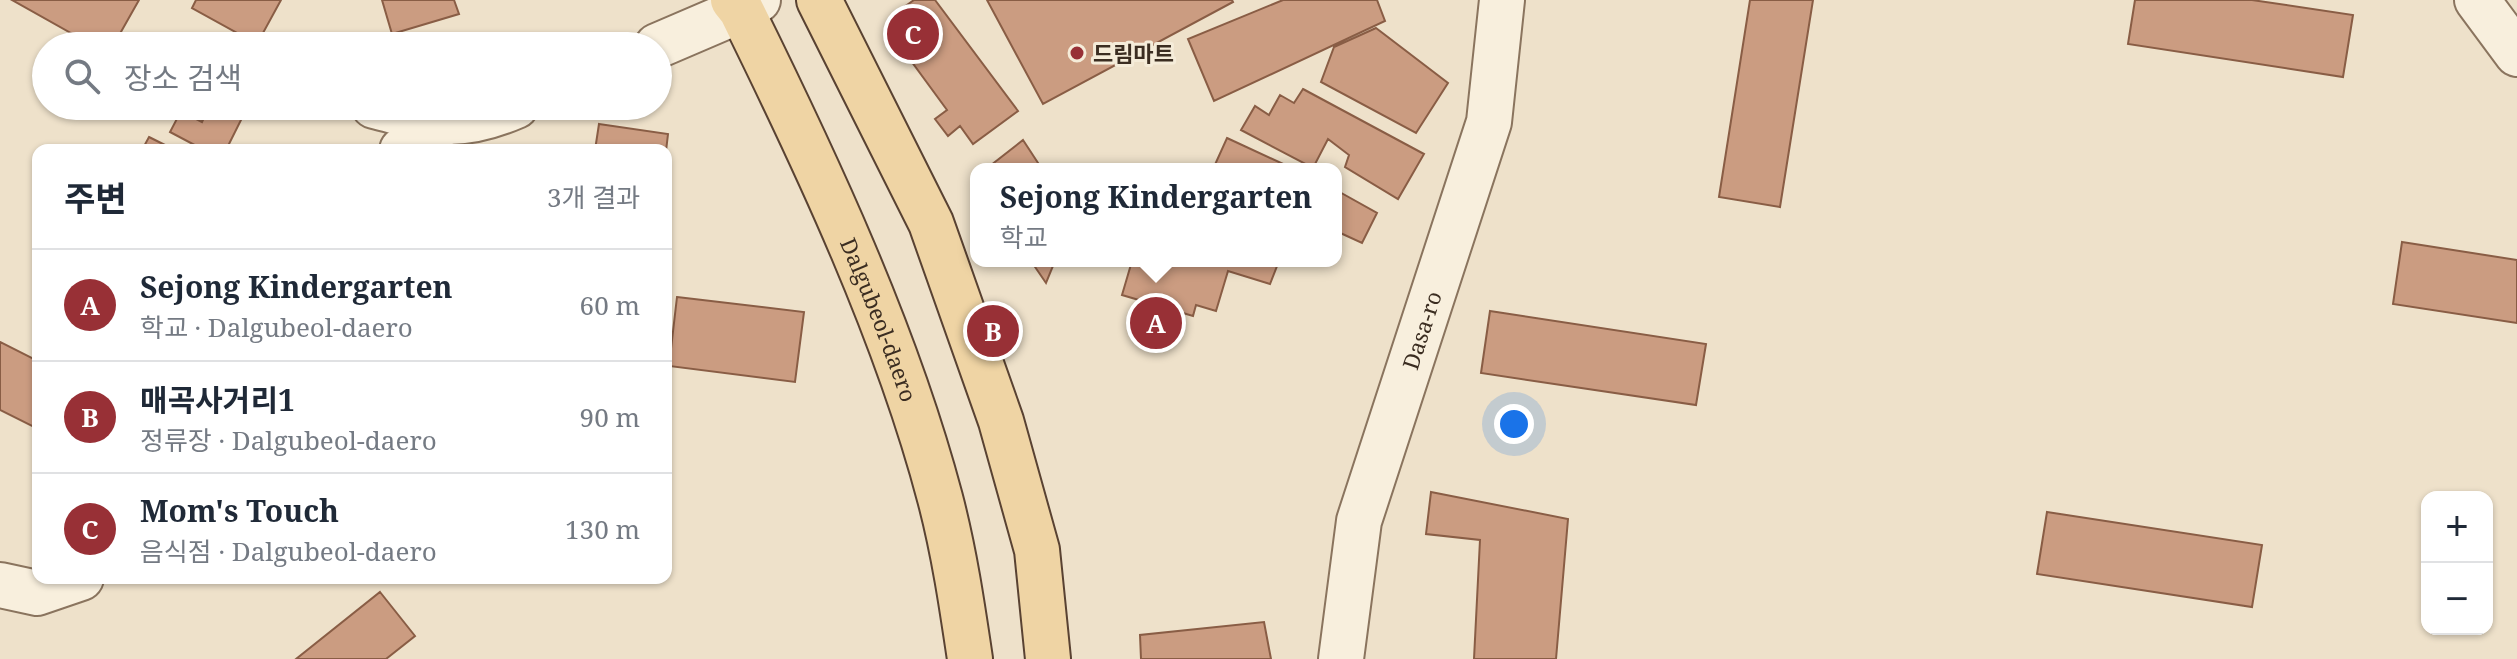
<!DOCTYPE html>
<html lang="ko">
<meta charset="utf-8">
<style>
:root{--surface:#fff;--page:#f2f2f3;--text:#1f2937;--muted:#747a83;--line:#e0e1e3;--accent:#983036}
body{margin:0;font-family:"Noto Serif","Noto Sans KR",serif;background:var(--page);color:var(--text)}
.controls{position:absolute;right:24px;bottom:24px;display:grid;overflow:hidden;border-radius:16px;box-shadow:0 2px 6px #0004}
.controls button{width:72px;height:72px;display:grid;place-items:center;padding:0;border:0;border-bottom:2px solid var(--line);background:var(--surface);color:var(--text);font:40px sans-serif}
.you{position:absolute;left:1514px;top:424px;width:28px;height:28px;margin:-20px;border:6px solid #fff;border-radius:50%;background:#1a73e8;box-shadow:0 0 0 12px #1a73e833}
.badge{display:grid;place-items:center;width:52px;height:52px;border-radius:50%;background:var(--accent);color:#fff;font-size:26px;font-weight:700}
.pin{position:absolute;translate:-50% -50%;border:4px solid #fff;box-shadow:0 2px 8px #0006}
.popup{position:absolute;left:970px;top:163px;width:372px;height:104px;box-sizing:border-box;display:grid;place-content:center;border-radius:16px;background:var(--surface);filter:drop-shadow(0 2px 6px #0005);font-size:26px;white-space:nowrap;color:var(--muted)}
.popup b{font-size:30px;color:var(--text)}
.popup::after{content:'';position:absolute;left:50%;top:100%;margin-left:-16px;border:16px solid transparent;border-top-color:var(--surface)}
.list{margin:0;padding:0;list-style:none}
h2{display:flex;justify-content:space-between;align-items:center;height:104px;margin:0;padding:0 32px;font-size:34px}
h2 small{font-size:26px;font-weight:400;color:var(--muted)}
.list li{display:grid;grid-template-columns:52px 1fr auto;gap:24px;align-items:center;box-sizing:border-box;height:112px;padding:0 32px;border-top:2px solid var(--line)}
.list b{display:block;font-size:30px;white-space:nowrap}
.list p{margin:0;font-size:26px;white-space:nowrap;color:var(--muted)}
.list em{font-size:26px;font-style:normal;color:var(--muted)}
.icon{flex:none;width:44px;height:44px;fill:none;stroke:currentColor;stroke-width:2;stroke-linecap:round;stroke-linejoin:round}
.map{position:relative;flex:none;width:2517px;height:659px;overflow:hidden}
.search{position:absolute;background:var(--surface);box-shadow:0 2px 6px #0004;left:32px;top:32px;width:640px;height:88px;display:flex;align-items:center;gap:20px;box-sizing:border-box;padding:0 28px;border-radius:44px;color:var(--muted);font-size:30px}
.panel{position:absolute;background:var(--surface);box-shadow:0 2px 6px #0004;left:32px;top:144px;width:640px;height:440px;border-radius:16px}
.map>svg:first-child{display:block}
.building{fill:#cb9c81;stroke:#895d45;stroke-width:2}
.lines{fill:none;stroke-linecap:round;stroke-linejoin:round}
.minor-casing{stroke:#8a745e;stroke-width:48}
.major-casing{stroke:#594232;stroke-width:48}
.minor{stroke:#f8efdd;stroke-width:44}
.major{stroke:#efd4a4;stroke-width:44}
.poi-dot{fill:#983036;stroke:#f5ecd9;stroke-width:3}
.labels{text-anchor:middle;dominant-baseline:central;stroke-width:6;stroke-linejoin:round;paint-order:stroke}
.poi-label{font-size:22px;font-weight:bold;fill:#3b2d21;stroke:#f5ecd9;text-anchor:start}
.street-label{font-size:22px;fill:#3b2d21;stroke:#f5ecd9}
</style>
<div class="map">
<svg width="2517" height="659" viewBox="0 0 2517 659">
<rect width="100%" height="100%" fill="#eee1ca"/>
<path class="building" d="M12 0H139L113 46H94Z
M196 0H281L257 44 192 8Z
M382 0H454L459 14 392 34Z
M914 0H935L1018 111 973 144 960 126 948 136 935 119 947 110 898 43 895 30 897 12Z
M987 0H1232L1233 2 1043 104Z
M1283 0H1377L1385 21 1214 101 1188 39Z
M1750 0H1813L1780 207 1719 197Z
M2135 0H2252L2353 15 2343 77 2128 44Z
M1376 28 1448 83 1416 133 1321 82 1334 47Z
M1303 89 1424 154 1398 199 1345 167 1349 155 1328 139 1313 168 1241 130 1255 106 1269 115 1280 95 1294 103Z
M209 106H224L243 116 226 150H204L170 132 181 111 202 122Z
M599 124 668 134 666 151 595 150Z
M149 137 175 150H142Z
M1227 138 1294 169H1213Z
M1023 140 1042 169H986Z
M1336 190 1377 213 1362 243 1336 231Z
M2402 242 2517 260V323L2393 304Z
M1031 261H1055L1046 283Z
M1132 261H1279L1270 284 1228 271 1216 311 1196 305 1193 316 1122 295Z
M677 297 804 312 795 382 669 366Z
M1490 311 1706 344 1696 405 1481 373Z
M0 342 38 361V429L0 410Z
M1431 492 1568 519 1556 659H1474L1480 540 1426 534Z
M2047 512 2262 545 2252 607 2037 574Z
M380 592 415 636 386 659H296Z
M1264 622 1271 659H1141L1140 635Z"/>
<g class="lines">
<g class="minor-casing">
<g id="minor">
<path d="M2477 0 2517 54"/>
<path d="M657 46 741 10 758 0"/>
<path d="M374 106C435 121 456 132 516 106"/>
<path d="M402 150 444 123"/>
<path d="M0 585 37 593 81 578"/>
<path id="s1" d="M1341 659 1359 521 1489 122 1502 0"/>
</g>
</g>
<g class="major-casing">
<g id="major">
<path id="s2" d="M733 0 741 10C817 164 896 332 940 498 954 551 962 605 970 659"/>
<path d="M819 0 931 223 1001 421 1037 550 1048 659"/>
</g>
</g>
<use href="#minor" class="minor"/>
<use href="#major" class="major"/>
</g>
<circle class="poi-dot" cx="1077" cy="53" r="8"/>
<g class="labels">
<g class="poi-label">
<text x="1093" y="53">드림마트</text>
</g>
<g class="street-label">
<text stroke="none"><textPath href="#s2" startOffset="352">Dalgubeol-daero</textPath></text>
<text stroke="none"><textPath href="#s1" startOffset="340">Dasa-ro</textPath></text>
</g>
</g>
</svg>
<div class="controls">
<button>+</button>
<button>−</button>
</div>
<div class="you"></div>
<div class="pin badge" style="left:1156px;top:323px">A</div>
<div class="popup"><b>Sejong Kindergarten</b>학교</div>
<div class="pin badge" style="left:993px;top:331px">B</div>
<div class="pin badge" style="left:913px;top:34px">C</div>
<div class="search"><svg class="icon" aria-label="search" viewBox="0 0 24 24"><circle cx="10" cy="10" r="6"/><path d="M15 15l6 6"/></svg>장소 검색</div>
<section class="panel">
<h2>주변<small>3개 결과</small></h2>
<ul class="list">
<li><span class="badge">A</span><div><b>Sejong Kindergarten</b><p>학교 · Dalgubeol-daero</p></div><em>60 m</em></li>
<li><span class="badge">B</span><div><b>매곡사거리1</b><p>정류장 · Dalgubeol-daero</p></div><em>90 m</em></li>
<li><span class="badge">C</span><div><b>Mom's Touch</b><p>음식점 · Dalgubeol-daero</p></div><em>130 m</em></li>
</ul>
</section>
</div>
